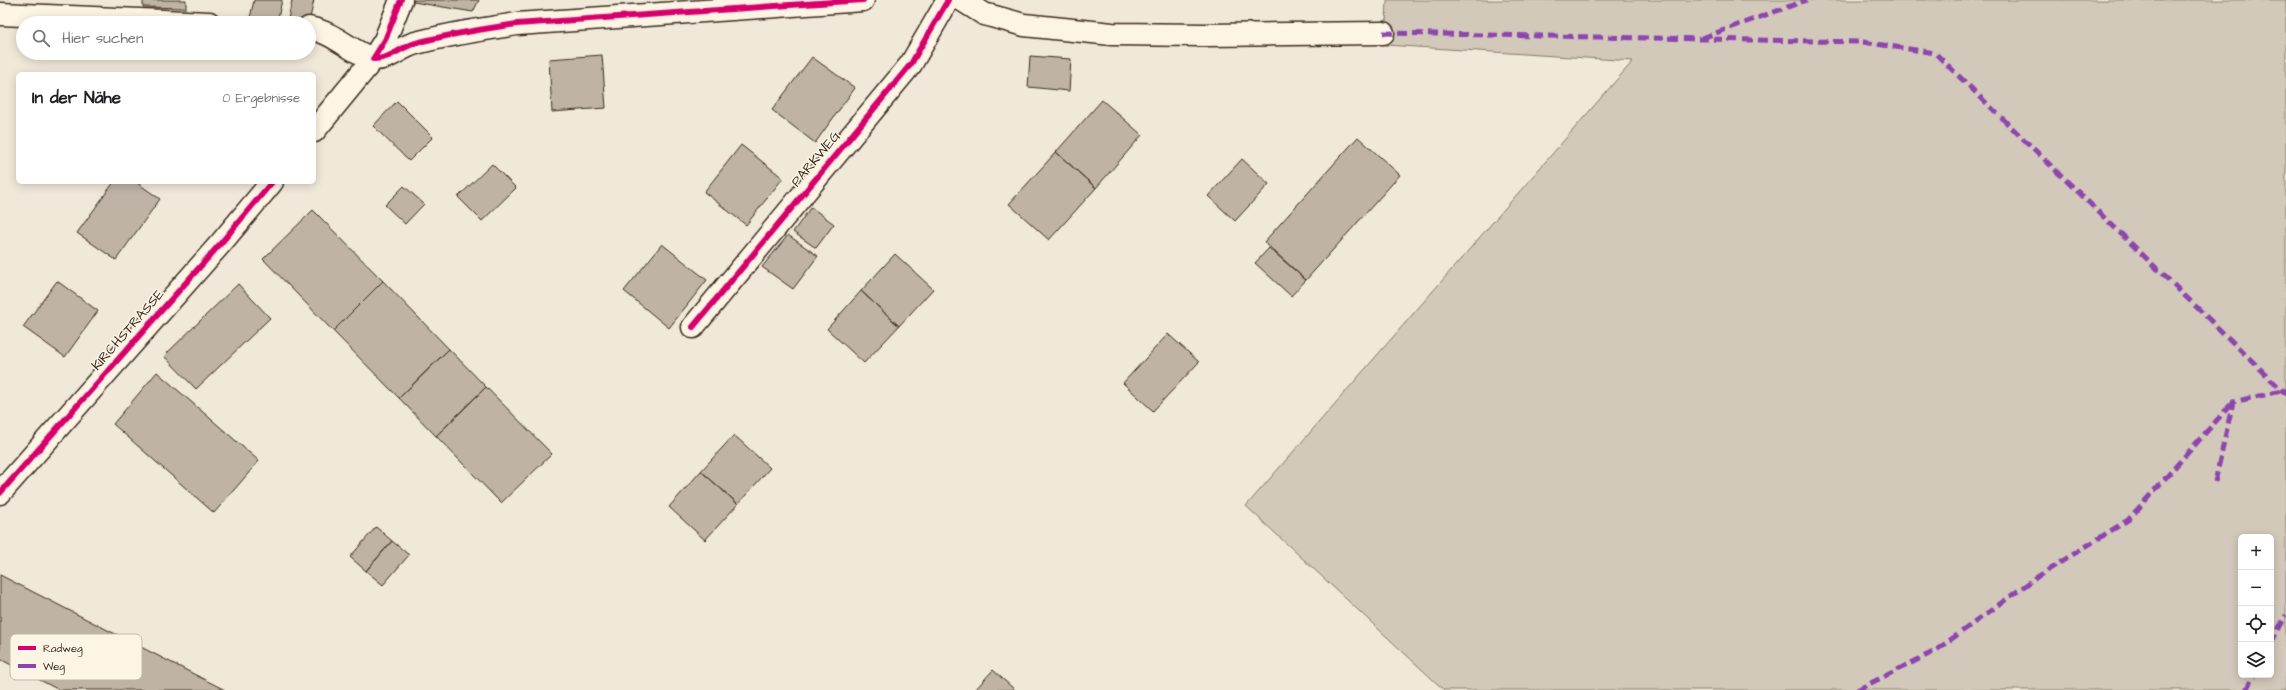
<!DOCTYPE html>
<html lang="de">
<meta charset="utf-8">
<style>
:root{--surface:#fff;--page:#f6f6f6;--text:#202124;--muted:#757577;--line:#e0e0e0}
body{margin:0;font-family:"Architects Daughter",sans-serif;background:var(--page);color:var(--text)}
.controls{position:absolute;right:12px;bottom:12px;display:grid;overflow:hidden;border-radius:6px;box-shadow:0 2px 10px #0003}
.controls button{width:36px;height:36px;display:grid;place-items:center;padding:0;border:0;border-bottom:1px solid var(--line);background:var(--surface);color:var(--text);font:20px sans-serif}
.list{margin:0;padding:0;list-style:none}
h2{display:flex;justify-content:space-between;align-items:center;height:52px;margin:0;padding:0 16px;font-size:17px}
h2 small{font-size:13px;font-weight:400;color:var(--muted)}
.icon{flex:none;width:22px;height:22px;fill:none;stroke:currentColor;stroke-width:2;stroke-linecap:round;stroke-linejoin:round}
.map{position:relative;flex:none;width:2286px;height:690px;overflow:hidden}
.search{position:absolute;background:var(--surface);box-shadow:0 2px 10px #0003;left:16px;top:16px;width:300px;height:44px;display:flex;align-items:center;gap:10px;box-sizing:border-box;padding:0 14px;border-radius:22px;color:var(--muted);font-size:15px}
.panel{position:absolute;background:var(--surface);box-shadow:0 2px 10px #0003;left:16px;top:72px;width:300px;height:112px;border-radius:6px}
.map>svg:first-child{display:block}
.green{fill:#d2c9ba;stroke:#867a6c;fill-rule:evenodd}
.building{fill:#beb3a4;stroke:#3b2a1e}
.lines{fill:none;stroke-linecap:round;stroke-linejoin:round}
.lane-casing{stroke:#3b2a1e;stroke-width:25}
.street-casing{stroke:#3b2a1e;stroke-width:25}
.lane{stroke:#fcf5e5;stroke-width:22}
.street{stroke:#fcf5e5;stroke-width:22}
.quiet{stroke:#8e44ad;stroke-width:5;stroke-dasharray:10 5;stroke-linecap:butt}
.cycleway-casing{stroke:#fcf5e5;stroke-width:8}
.cycleway{stroke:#d6006c;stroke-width:6}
.labels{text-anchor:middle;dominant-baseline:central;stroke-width:3;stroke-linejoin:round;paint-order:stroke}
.street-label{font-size:14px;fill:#3b2a1e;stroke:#fcf5e5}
.key{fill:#fcf5e5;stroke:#c2b8a9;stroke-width:1}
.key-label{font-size:11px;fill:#3b2a1e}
</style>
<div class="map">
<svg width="2286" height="690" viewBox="0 0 2286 690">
<rect width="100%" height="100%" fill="#f0e9d9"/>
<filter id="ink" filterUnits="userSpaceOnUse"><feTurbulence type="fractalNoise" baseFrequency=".025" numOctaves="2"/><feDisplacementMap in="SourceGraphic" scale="8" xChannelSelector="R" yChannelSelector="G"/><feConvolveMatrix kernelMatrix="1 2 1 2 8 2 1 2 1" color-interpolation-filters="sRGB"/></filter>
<g filter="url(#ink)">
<path class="green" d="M1387 0H2286V690H1444L1246 506 1633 61 1385 45ZM2241 537H2271V675H2241Z"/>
<path class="building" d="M143 0H186V8L143 7Z
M254 0H282L278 18H250Z
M292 0H314L309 23 288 19Z
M414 0H479L473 12 413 2Z
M602 55 606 108 552 112 549 59Z
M1030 56 1071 59 1069 91 1028 87Z
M812 57 855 88 815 143 772 110Z
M1102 100 1142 135 1096 188 1056 152Z
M397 101 433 137 409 161 373 126Z
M1358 137 1400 175 1306 280 1264 242Z
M741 145 783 178 746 225 704 192Z
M1056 152 1096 188 1049 240 1009 204Z
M1242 159 1269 184 1235 221 1208 196Z
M492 164 516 188 482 221 458 197Z
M114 182H136L160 199 116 260 77 233Z
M404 186 424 204 405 224 385 205Z
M811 207 834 224 816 248 793 232Z
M313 210 383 281 333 331 263 259Z
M788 235 818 256 793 289 762 267Z
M662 244 707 280 669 328 624 291Z
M1269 248 1306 280 1291 296 1255 263Z
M895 254 933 289 899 326 861 291Z
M57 281 98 311 65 357 23 327Z
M383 281 449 349 399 398 333 331Z
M238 284 270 318 196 389 164 356Z
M861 291 899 326 864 363 827 329Z
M1168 334 1199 362 1153 411 1123 383Z
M449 349 486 387 436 436 399 398Z
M157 372 259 461 214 513 113 424Z
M486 387 552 454 501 503 436 436Z
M734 435 770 468 738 504 701 471Z
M701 471 738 504 705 540 669 507Z
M376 527 392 541 366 571 350 557Z
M392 541 409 555 383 585 366 571Z
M0 575 225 690H59L0 659Z
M993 670 1015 690H975Z"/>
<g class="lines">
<g class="lane-casing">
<path id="lane" d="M962 0 984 14 1024 25 1112 34 1204 35 1383 33
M0 14 209 23
M309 28C333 32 350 51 373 59"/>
</g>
<g class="street-casing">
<path id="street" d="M373 59C390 60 400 47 416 43 449 34 483 29 517 24L863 0
M314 131 373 59 385 40 401 0
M693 327 911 64 948 0
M0 493 221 243 272 182"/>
</g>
<use href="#lane" class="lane"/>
<use href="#street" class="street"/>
<path class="quiet" d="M1383 33 1863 42 1935 53 2286 394
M1702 38 1807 0
M2215 482 2233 402 2286 390
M2271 643 2286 615
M1857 690 1935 651 2037 577 2128 520 2233 402
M2246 690 2254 675"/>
<g class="cycleway-casing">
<path id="cycleway" d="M401 0 385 40 373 59C390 60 400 47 416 43 449 34 483 29 517 24L863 0
M693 327 911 64 948 0
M0 493 221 243 272 182"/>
</g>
<use href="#cycleway" class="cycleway"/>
</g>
</g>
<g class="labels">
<g class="street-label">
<text transform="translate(816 159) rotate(-50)">PARKWEG</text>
<text transform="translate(128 330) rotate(-49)">KIRCHSTRASSE</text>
</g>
</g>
<rect x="10" y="634" width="132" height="46" rx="6" class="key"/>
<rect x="18" y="646" width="18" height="4" fill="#d6006c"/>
<rect x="18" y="664" width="18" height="4" fill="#8e44ad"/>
<g class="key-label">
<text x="43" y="652">Radweg</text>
<text x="43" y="670">Weg</text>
</g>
</svg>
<div class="controls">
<button>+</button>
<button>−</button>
<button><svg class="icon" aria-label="locate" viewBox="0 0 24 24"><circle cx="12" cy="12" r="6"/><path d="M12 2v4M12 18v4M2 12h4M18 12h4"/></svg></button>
<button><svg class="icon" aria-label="layers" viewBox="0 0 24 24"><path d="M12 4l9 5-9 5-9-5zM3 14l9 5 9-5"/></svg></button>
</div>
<div class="search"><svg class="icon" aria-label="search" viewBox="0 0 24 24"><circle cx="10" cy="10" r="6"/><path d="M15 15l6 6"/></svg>Hier suchen</div>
<section class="panel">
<h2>In der Nähe<small>0 Ergebnisse</small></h2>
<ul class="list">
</ul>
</section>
</div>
